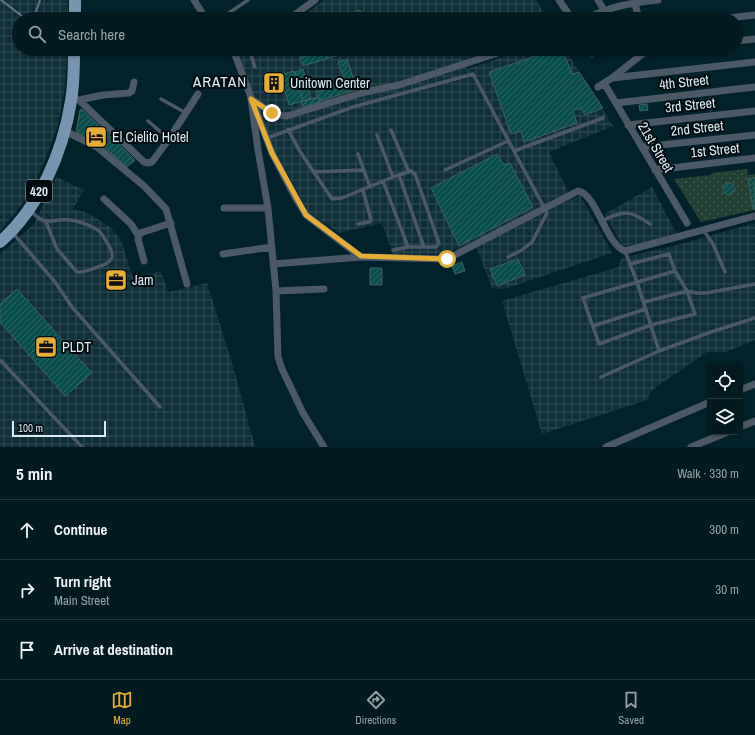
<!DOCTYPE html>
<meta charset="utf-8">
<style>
:root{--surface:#021a20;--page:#10272d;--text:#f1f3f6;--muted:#96a1a5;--line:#23383e;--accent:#e5ad36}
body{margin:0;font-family:"Archivo Narrow",sans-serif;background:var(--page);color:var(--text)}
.controls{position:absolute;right:12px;bottom:12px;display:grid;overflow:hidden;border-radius:6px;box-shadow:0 1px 3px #0004}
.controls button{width:36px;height:36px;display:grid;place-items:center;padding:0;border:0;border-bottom:1px solid var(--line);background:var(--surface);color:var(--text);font:20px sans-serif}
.scale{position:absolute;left:12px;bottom:10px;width:94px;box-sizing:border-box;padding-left:4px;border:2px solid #d9eaf0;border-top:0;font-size:11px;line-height:14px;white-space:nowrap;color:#d9eaf0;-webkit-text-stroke:3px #010a0e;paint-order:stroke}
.stop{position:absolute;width:12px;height:12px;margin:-9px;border:3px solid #e5ad36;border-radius:50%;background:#fff}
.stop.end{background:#e5ad36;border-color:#fff;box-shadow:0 1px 4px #0008}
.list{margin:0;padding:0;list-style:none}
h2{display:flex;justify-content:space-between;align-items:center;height:52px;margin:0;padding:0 16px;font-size:17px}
h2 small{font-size:13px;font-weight:400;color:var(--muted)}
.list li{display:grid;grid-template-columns:26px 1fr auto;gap:12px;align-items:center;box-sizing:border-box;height:60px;padding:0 16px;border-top:1px solid var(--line)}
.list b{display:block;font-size:15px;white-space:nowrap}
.list p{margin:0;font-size:13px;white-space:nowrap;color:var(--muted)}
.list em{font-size:13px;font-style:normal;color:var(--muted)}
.icon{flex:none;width:22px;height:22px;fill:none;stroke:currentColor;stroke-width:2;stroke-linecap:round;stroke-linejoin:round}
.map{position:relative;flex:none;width:755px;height:447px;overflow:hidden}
.search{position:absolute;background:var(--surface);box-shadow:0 1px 3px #0004;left:12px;right:12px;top:12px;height:44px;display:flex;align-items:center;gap:10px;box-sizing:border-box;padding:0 14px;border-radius:22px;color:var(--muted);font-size:15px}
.sheet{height:232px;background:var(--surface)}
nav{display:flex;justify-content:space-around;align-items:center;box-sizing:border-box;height:56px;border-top:1px solid var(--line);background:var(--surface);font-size:11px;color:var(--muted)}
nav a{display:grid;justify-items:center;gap:2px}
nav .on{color:var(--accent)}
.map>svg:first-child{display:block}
.industrial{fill:url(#industrial-grid)}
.park{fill:url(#park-dots)}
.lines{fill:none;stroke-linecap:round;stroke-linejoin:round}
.stream{stroke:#68728d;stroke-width:2}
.building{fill:url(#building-hatch);stroke:#3e615f}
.lane{stroke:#4b5966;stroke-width:3.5}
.street{stroke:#4b5966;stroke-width:7}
.primary{stroke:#7794b0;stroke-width:12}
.route{stroke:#e5ad36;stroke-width:5}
.labels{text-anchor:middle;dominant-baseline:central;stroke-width:4;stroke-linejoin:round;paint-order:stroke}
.shield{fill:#010a0e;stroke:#98a7ac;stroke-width:1}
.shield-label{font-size:13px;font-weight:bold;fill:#d9eaf0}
.street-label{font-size:14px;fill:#d9eaf0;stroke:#010a0e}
.poi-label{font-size:14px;fill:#d9eaf0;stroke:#010a0e;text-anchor:start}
.neighbourhood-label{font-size:15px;letter-spacing:1px;fill:#d9eaf0;stroke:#010a0e}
</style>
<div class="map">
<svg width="755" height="447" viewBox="0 0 755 447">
<defs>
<pattern id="industrial-grid" width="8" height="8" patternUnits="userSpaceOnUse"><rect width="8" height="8" fill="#103039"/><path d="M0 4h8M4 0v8" fill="none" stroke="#324e56"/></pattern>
<pattern id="park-dots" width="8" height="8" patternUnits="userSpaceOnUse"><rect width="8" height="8" fill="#224033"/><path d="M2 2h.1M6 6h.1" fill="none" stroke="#425c51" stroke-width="1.8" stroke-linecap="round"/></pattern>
<pattern id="building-hatch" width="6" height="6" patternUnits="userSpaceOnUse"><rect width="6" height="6" fill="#0a4e4d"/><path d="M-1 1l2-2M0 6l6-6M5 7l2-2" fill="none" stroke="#2d6867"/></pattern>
</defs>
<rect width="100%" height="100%" fill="#02222b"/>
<path class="industrial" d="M0 0H67L68 12 67 19H19V49H67L65 87 58 125 43 165 29 196 0 231Z
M324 0H536L547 19H298Z
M250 49H495L463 60 467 69 526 49H565L613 126 549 152 572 200 580 195 612 253 504 289 492 288 474 241 446 254 393 255 382 223 339 233 308 212 274 149 238 53Z
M56 177 84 190 73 209 88 213 110 227 121 240 133 278 161 271 168 292 207 283 233 366 255 447H0V254L34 224Z
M652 187 677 235 623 247 605 214Z
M755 223V340L726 352H707L652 390 647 400 542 434 502 301 619 267 621 258 681 244Z"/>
<path class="park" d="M747 169 748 175 755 174V210L701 222 674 179 711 175V173Z"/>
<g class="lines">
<path class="stream" d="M1 0 22 16 31 18 36 12 40 0"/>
</g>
<path class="building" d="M360 10 364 19H345L344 16Z
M297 49H325L301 58Z
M329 49H343L345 53 303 66 300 58Z
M556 49H562L572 74 579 72 603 108 585 115 581 108 573 111 577 123 524 142 521 131 511 134 489 72Z
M347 59 357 89 320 101 316 92 345 82 338 62Z
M303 69 311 98 303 101 295 72Z
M294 71 303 101 289 105 280 75Z
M277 73 282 90 272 93 267 76Z
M318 97 320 102 303 107 301 102Z
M647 104 648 110 640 111 639 105Z
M82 109 135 160 127 167 97 141 95 144 76 132 80 110Z
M497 154 504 165 510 163 533 207 459 246 431 188Z
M755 178V209H753L748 179Z
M723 189a6 6 0 1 1 12 0a6 6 0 1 1-12 0Z
M518 259 525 275 497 286 490 269Z
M462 262 465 271 455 274 452 266Z
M370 268H382V285H370Z
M17 289 92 373 65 396 0 322V304Z"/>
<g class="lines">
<path class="lane" d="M220 19 248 0
M249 49 255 67
M161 99 186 113
M148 121 169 139
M288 129 299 150 332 199 342 198 393 177 411 171 415 174 439 243 436 247H424L399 175
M391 130 409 172
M377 135 393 177
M267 138 353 107 473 74 547 213 532 242 522 250 508 257
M514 151 603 118
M358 154 370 187
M445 170 508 141
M313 172 364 170
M383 181 408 247 393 250
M31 211C46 228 51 218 70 220 79 221 89 225 96 229 101 231 103 237 106 241 118 258 112 263 95 268 88 270 83 273 77 272L57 249 46 222
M602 221C624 210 630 210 650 224
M358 224 369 222 371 220 363 190
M704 231 713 244 725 272
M12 232 55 282 72 307 160 407
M408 247H424
M625 251 637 282 659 351 711 332 755 318
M630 264 669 254 675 271
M675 271 687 291 695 314 651 325 599 344 583 298Z
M644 302 687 291 697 293H706L755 284
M593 326 646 309
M0 360 82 447
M601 377 659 351"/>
<path class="street" d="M194 0 206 19
M559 0 572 19
M598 0 604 10
M634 0 639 19
M289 19 315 0
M586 19C612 6 629 3 658 0
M719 19 755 15
M736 41 755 39
M231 49 234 52 272 153 295 197 306 215 361 257
M590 49 592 53
M645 52 667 49
M612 78 755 62
M604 83 687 223
M598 87 612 78 645 52
M72 99 79 100 144 162 148 163 152 162 169 139 198 94
M251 99 258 150 268 208 276 291 278 357 282 369 303 413 324 447
M251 99 276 115 287 116 365 92 399 85 510 49
M79 100 103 95 129 93 132 91 134 82
M616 103 755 87
M628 125 755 111
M65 131 97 147 144 186 166 209 187 284
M642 147 755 135
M655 170 755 158
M104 199 131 224 138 235
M224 208H268
M223 254 272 247
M144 261 138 239 140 233 171 223
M273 264 361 257 447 259 578 191C597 194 606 245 625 251L755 216
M276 291 324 289
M740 390 755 384
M740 427 755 421
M606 447 710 402
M691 447 728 432"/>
<path class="primary" d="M75 19V0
M0 242C39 208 63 152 71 101 74 84 74 66 74 49"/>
</g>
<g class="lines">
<path class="route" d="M272 113 251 99 272 153 306 215 361 256 447 259"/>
</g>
<defs>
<g id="building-square" transform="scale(1.15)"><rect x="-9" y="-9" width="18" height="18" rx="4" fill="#e5ad36" stroke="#010a0e"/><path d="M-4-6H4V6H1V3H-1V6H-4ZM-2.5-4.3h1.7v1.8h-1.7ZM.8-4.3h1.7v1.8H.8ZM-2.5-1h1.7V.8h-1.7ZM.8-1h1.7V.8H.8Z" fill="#111"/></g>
<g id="hotel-square" transform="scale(1.15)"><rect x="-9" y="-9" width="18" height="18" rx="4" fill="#e5ad36" stroke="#010a0e"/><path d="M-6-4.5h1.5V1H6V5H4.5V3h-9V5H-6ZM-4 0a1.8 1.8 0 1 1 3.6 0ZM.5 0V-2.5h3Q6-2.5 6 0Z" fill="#111"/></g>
<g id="office-square" transform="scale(1.15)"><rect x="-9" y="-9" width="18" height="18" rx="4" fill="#e5ad36" stroke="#010a0e"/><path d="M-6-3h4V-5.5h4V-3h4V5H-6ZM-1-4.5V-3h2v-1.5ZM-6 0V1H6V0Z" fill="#111"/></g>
</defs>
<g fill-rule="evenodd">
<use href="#building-square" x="274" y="83"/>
<use href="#hotel-square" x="96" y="137"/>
<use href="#office-square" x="116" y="280"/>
<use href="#office-square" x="46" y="347"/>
</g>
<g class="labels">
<rect class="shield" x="26" y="180" width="26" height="22" rx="3"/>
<g class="shield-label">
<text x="39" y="191">420</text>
</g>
<g class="street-label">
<text transform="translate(684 82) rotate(-6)">4th Street</text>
<text transform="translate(690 105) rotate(-6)">3rd Street</text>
<text transform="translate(697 128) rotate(-6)">2nd Street</text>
<text transform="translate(656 147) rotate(59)">21st Street</text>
<text transform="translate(715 150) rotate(-6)">1st Street</text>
</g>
<g class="poi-label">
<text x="290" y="83">Unitown Center</text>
<text x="112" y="137">El Cielito Hotel</text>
<text x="132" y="280">Jam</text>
<text x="62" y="347">PLDT</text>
</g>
<g class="neighbourhood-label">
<text x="220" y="81">ARATAN</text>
</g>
</g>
</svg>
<div class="controls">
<button><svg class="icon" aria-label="locate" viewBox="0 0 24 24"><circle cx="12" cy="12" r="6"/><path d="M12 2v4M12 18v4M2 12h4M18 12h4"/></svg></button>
<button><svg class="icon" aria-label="layers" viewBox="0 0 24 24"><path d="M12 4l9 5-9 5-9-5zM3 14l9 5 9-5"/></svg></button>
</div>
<div class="scale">100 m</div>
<div class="stop" style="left:447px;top:259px"></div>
<div class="stop end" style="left:272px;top:113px"></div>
<div class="search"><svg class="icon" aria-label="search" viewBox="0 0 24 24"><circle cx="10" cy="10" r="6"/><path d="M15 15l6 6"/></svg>Search here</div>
</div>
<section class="sheet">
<h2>5 min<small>Walk · 330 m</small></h2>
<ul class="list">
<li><svg class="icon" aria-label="ahead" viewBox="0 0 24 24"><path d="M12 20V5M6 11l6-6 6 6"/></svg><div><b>Continue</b></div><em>300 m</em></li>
<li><svg class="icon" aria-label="right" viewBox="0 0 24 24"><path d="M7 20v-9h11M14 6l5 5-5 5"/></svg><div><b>Turn right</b><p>Main Street</p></div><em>30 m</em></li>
<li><svg class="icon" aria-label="arrive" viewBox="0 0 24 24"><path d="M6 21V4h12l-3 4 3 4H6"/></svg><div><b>Arrive at destination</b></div></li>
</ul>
</section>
<nav>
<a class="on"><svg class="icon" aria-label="map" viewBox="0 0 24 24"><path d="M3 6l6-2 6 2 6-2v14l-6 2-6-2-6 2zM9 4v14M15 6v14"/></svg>Map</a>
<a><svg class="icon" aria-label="directions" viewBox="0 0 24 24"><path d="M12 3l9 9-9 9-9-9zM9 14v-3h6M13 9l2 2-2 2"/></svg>Directions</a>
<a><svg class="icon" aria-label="saved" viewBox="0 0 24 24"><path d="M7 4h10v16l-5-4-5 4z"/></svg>Saved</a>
</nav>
